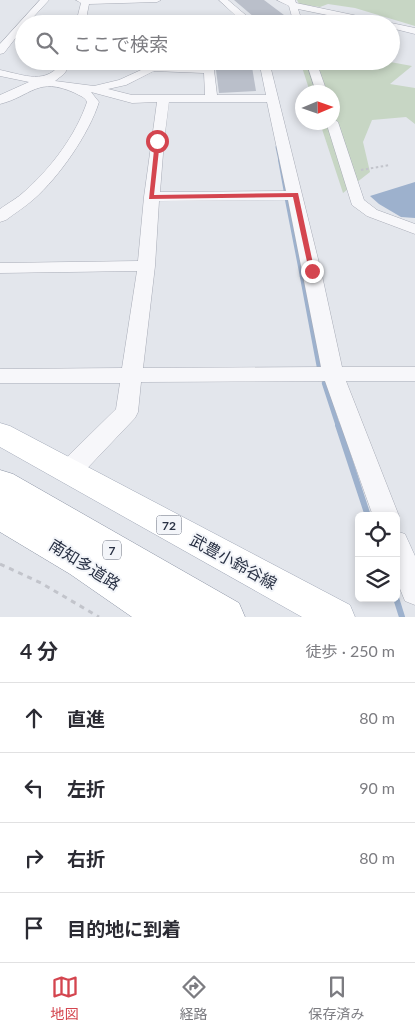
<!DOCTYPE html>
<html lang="ja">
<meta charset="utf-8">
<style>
:root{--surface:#fff;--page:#f7f7f7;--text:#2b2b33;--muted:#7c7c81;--line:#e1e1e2;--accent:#d4454f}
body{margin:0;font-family:Lato,"Noto Sans JP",sans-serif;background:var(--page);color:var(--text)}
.controls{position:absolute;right:15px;bottom:15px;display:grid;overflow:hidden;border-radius:8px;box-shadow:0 2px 8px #0003}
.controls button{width:45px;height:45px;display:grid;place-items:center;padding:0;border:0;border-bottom:1px solid var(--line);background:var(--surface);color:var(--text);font:25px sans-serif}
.compass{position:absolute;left:295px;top:85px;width:45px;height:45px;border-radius:50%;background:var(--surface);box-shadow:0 2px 8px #0003;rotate:88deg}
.stop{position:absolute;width:15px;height:15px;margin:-11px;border:4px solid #d4454f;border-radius:50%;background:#fff}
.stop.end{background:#d4454f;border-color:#fff;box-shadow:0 1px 5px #0008}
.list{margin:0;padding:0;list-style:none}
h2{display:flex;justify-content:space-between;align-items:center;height:65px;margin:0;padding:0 20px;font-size:21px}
h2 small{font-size:16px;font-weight:400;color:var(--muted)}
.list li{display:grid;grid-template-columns:32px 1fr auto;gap:15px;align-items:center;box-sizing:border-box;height:70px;padding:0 20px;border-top:1px solid var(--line)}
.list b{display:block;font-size:19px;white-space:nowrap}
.list em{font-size:16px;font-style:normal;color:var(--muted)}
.icon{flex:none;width:28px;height:28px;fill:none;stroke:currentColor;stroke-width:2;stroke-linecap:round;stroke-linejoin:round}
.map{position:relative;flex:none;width:415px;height:617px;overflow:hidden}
.search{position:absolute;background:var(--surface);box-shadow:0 2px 8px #0003;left:15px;right:15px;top:15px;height:55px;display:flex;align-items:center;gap:12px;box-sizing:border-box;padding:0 18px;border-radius:28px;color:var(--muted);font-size:19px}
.sheet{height:345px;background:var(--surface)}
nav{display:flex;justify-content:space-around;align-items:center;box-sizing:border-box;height:70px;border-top:1px solid var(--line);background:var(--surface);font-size:14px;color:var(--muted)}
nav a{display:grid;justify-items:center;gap:2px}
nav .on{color:var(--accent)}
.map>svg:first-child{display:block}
.green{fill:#c7d6c4}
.water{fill:#9db1cd}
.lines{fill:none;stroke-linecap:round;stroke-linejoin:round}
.stream-far3{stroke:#9db1cd;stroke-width:3}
.stream-far2{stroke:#9db1cd;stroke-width:4}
.stream-far1{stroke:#9db1cd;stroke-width:4.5}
.stream{stroke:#9db1cd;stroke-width:6}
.river{fill:#9db1cd;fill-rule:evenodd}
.building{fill:#babfca}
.minor-casing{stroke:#a8acb7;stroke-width:1}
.major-casing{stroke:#a2a9b8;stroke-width:1}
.highway-casing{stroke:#8a92a3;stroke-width:1}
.path-far1{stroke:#c2c4cb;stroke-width:2;stroke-dasharray:2.5 2.5;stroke-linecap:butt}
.path{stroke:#c2c4cb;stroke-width:3;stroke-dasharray:5 5;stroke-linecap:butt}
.minor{fill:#f7f7fa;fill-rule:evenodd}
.major{fill:#fff;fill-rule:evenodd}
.highway{fill:#fff;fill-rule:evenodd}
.route{fill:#d4454f}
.labels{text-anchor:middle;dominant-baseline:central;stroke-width:4;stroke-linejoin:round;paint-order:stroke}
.shield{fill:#f3f5f9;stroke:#666c7b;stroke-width:1}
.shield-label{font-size:12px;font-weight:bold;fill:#2a3245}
.near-street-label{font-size:16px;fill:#2a3245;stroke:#f3f5f9}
</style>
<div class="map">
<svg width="415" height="617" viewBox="0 0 415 617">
<rect width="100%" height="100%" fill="#e3e6ec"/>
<path class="green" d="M297 0H415V26L355 8 328 4 320 7 299 4Z
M300 61H385L412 66 390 84 415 88V124L406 117 372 120 363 142 370 172 343 193 320 123 332 122V92H310Z"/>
<path class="water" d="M415 182V218L401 217 379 204 370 196Z"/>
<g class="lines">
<path class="stream-far3" d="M277 147 280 161"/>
<path class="stream-far2" d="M280 160 286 193
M287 200 302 277"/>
<path class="stream-far1" d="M302 276 319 367
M324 383 338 426"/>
<path class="stream" d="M338 425 368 516
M396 598 402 617"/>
<path class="river" d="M180 17 186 21 184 24H135L134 22 140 18Z"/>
</g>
<path class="building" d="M234 0H264L284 15 254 17Z
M211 61H231L233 66 239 68 245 65V62L251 61 256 91 219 93 216 70 212 66Z"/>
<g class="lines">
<g class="minor-casing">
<path id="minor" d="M40 0H49L27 24H24V27L4 53 0 54V44Z
M76 0H161L157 2 89 4 87 14 91 18 90 24H81L82 19 78 15 81 3Z
M219 0H228L255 23 245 24 242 21 195 24H144L148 21 236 16Z
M277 0H295L296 3 415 28V34L391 28V24H371L298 9 303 24H294L289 6Z
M63 61H73L64 74 55 81 94 86 119 80 152 65 209 67 214 70 217 95H266L259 61H269L321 271 342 367H415V381H346L399 516 396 521V516H373L325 381 141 382 138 412 135 418 78 478 69 480 60 478 57 471 60 464 116 409 120 383H0V369L122 368 137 271 0 273V263L138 261 144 197 157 102 132 103 91 92 99 102C89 134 59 177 34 199 25 207 15 213 6 220L0 222V209C8 203 18 198 25 191 51 168 76 135 87 102 85 97 80 96 75 93 37 76 32 96 0 104V95L29 82 0 76V70C25 75 46 86 63 61ZM154 71 204 73 205 95H132L108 89 126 85ZM169 102H267L286 191 160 192 164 141ZM288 200 321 367 143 368 155 266 159 201Z
M233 61H243L244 63 239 66 235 65Z
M306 61H316L327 92H316Z
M332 118 338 122 364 200 377 210 415 224V234L367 216 352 205 326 122H332Z
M396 531 405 534 415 556V605L405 601 396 579Z"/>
</g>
<g class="major-casing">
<path id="major" d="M0 423 10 426 350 605 355 617H302L0 447Z"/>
</g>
<g class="highway-casing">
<path id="highway" d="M0 470 13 474 239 603 245 617H132L70 574 0 532Z"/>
</g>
<path class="path-far1" d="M361 170 390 165"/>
<path class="path" d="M0 564 41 583 99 617"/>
<use href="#minor" class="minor"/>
<use href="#major" class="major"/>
<use href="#highway" class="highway"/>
</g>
<path class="route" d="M155 140 160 141 154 195 298 193 315 273 309 271 293 197 149 199Z"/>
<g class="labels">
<g class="shield">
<rect x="156.5" y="515.5" width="25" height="19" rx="4"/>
<rect x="103" y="540.5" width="18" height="19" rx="4"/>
</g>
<g class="shield-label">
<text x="169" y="525">72</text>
<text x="112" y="550">7</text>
</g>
<g class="near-street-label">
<text transform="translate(234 561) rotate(29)">武豊小鈴谷線</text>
<text transform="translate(85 564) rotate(32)">南知多道路</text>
</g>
</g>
</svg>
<div class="controls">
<button><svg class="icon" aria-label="locate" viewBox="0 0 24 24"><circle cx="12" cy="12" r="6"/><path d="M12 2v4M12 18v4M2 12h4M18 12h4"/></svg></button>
<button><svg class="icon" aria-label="layers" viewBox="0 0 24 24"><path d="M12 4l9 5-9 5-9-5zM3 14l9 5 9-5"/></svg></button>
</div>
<svg class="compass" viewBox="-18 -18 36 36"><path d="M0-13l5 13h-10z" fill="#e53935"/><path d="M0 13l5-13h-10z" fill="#7c7c81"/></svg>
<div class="stop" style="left:157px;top:141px"></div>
<div class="stop end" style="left:312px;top:271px"></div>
<div class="search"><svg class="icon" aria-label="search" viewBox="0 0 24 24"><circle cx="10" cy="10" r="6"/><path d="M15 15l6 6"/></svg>ここで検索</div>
</div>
<section class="sheet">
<h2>4 分<small>徒歩 · 250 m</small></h2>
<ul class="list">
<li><svg class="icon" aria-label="ahead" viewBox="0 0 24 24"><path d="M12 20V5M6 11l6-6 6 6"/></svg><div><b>直進</b></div><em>80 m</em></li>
<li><svg class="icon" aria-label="left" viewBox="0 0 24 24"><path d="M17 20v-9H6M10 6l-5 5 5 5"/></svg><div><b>左折</b></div><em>90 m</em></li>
<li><svg class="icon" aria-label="right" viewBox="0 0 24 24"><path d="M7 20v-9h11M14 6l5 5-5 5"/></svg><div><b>右折</b></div><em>80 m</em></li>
<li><svg class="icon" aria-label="arrive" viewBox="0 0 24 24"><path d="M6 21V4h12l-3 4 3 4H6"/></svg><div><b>目的地に到着</b></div></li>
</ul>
</section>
<nav>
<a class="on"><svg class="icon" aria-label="map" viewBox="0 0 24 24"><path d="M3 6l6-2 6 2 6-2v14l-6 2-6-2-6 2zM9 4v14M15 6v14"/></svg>地図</a>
<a><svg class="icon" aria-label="directions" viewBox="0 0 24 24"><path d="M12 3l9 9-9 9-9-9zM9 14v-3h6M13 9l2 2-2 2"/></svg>経路</a>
<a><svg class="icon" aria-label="saved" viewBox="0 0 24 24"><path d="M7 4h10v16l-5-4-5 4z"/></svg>保存済み</a>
</nav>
